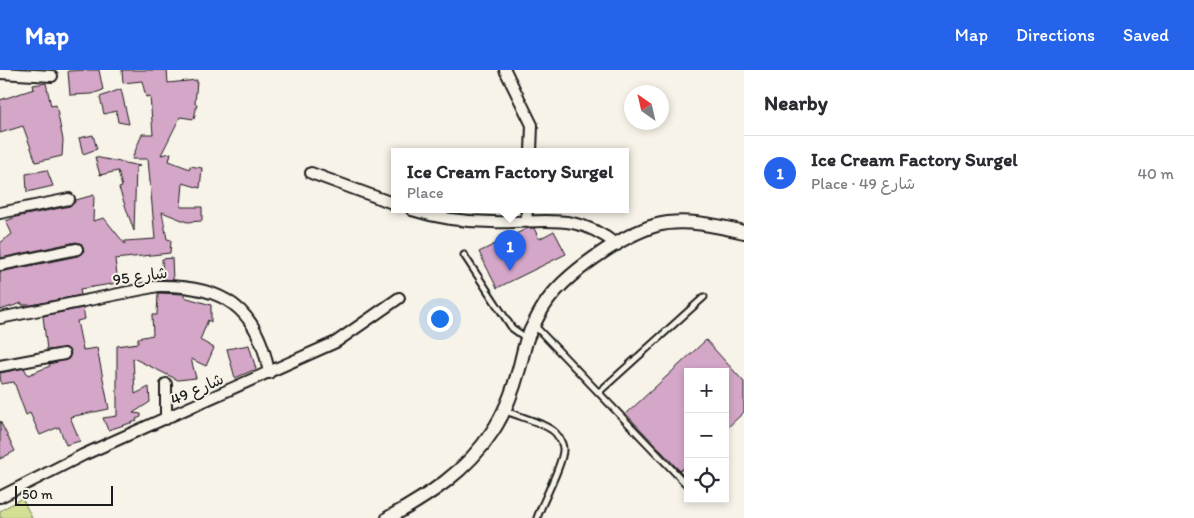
<!DOCTYPE html>
<meta charset="utf-8">
<style>
:root{--surface:#fff;--page:#f2f2f3;--text:#2b2b33;--muted:#7c7c81;--line:#e1e1e2;--accent:#2563eb}
body{margin:0;font-family:Itim,"Playpen Sans Arabic",sans-serif;background:var(--page);color:var(--text)}
.controls{position:absolute;right:15px;bottom:15px;display:grid;overflow:hidden;border-radius:0px;box-shadow:0 2px 8px #0003}
.controls button{width:45px;height:45px;display:grid;place-items:center;padding:0;border:0;border-bottom:1px solid var(--line);background:var(--surface);color:var(--text);font:25px sans-serif}
.compass{position:absolute;left:624px;top:15px;width:45px;height:45px;border-radius:50%;background:var(--surface);box-shadow:0 2px 8px #0003;rotate:326deg}
.scale{position:absolute;left:15px;bottom:12px;width:98px;box-sizing:border-box;padding-left:5px;border:2px solid #1c1c1c;border-top:0;font-size:14px;line-height:18px;white-space:nowrap;color:#1c1c1c;-webkit-text-stroke:4px #f7f3e8;paint-order:stroke}
.you{position:absolute;left:439px;top:248px;width:18px;height:18px;margin:-12px;border:4px solid #fff;border-radius:50%;background:#1a73e8;box-shadow:0 0 0 8px #1a73e833}
.badge{display:grid;place-items:center;width:32px;height:32px;border-radius:50%;background:var(--accent);color:#fff;font-size:16px;font-weight:700}
.pin{position:absolute;translate:-50% -41px;filter:drop-shadow(0 1px 2px #0008)}
.pin::after{content:'';position:absolute;top:26px;width:18px;height:15px;background:inherit;clip-path:polygon(0 0,100% 0,50% 100%)}
.popup{position:absolute;left:391px;top:78px;width:238px;height:65px;box-sizing:border-box;display:grid;place-content:center;border-radius:0px;background:var(--surface);filter:drop-shadow(0 1px 4px #0005);font-size:16px;white-space:nowrap;color:var(--muted)}
.popup b{font-size:19px;color:var(--text)}
.popup::after{content:'';position:absolute;left:50%;top:100%;margin-left:-10px;border:10px solid transparent;border-top-color:var(--surface)}
.list{margin:0;padding:0;list-style:none}
h2{display:flex;justify-content:space-between;align-items:center;height:65px;margin:0;padding:0 20px;font-size:21px}
h2 small{font-size:16px;font-weight:400;color:var(--muted)}
.list li{display:grid;grid-template-columns:32px 1fr auto;gap:15px;align-items:center;box-sizing:border-box;height:75px;padding:0 20px;border-top:1px solid var(--line)}
.list b{display:block;font-size:19px;white-space:nowrap}
.list p{margin:0;font-size:16px;white-space:nowrap;color:var(--muted)}
.list em{font-size:16px;font-style:normal;color:var(--muted)}
.icon{flex:none;width:28px;height:28px;fill:none;stroke:currentColor;stroke-width:2;stroke-linecap:round;stroke-linejoin:round}
.map{position:relative;flex:none;width:744px;height:448px;overflow:hidden}
header{display:flex;align-items:center;gap:30px;box-sizing:border-box;height:70px;padding:0 25px;background:var(--accent);color:#fff}
header strong{font-size:24px}
nav{display:flex;gap:28px;margin-inline-start:auto;font-size:18px}
main{display:flex}
aside{flex:1;background:var(--surface)}
.map>svg:first-child{display:block}
.green{fill:#d3e094;stroke:#787e58}
.building{fill:#d4a6c8;stroke:#1c1c1c}
.lines{fill:none;stroke-linecap:round;stroke-linejoin:round}
.service-casing{stroke:#1c1c1c;stroke-width:9}
.minor-casing{stroke:#1c1c1c;stroke-width:14}
.tertiary-casing{stroke:#1c1c1c;stroke-width:16}
.service{stroke:#f7f3e8;stroke-width:5}
.minor{stroke:#f7f3e8;stroke-width:10}
.tertiary{stroke:#f7f3e8;stroke-width:12}
.labels{text-anchor:middle;dominant-baseline:central;stroke-width:4;stroke-linejoin:round;paint-order:stroke}
.street-label{font-size:16px;fill:#1c1c1c;stroke:#f7f3e8}
</style>
<header>
<strong>Map</strong>
<nav><a>Map</a><a>Directions</a><a>Saved</a></nav>
</header>
<main>
<div class="map">
<svg width="744" height="448" viewBox="0 0 744 448">
<rect width="100%" height="100%" fill="#f7f3e8"/>
<filter id="ink" filterUnits="userSpaceOnUse"><feTurbulence type="fractalNoise" baseFrequency=".02" numOctaves="2"/><feDisplacementMap in="SourceGraphic" scale="10" xChannelSelector="R" yChannelSelector="G"/><feConvolveMatrix kernelMatrix="1 2 1 2 8 2 1 2 1" color-interpolation-filters="sRGB"/></filter>
<g filter="url(#ink)">
<path class="green" d="M22 428 32 448H0V441Z"/>
<path class="building" d="M88 0H99L103 20 92 24 70 25 68 1Z
M122 0H167L168 13 197 10 195 34H197L194 49 180 47 161 85 171 83 169 91 190 99V96L202 98 200 118 183 113 181 137H202V151L187 152 162 142 167 169 171 170 170 183 115 189 118 213 80 219 81 225 32 235H22V233L0 240V202L78 186 84 181 82 174 76 172 1 188 0 173 12 164 6 151 16 147 70 136 76 130 94 125 93 151 104 148 125 174V171L155 169 148 89H132L142 64H153L150 26 146 27 142 11 123 13Z
M46 13 51 36 56 35 63 70 62 86 36 92 23 56 0 63V30L34 19 33 15Z
M121 19 129 54 118 52 116 41 104 44 100 27Z
M93 65 97 79 83 84 79 68Z
M95 87 140 96 136 97 134 161 119 118 122 117 118 101 100 105Z
M47 100 53 116 27 122 26 104Z
M528 158H534L539 169 554 161 566 184 497 218 479 182Z
M172 188 173 210 163 209 162 189Z
M158 223 184 224V227L211 235V252L208 250 200 270 214 278 206 296 191 289 196 308 178 310 133 288 135 324 149 317 150 332 133 343 141 344V347L136 349 137 351 108 360 103 348 117 346V276L138 273V268L153 265 152 245H157Z
M83 238 85 249 77 251 83 280 97 278 109 339 70 347 80 371 66 375 59 357 40 365 30 343 26 345 14 312 1 314 0 303 24 298 28 305 50 296 49 294 68 289 71 283 67 278 47 280 43 246Z
M706 270 744 312V342L725 360V302H688V394L680 401 626 344Z
M249 275 256 299 235 308 227 279Z
M0 351 15 381 0 389Z"/>
<g class="lines">
<g class="service-casing">
<path id="service" d="M464 185 512 258 526 268
M535 256 685 413
M599 322 704 227
M506 341C520 347 539 351 552 360 557 363 563 373 563 379 564 392 542 433 537 448"/>
</g>
<g class="minor-casing">
<path id="minor" d="M505 0 532 55 531 82
M0 3 52 6
M311 103 395 134
M412 140C437 148 467 152 492 152 542 154 574 140 617 175
M0 143 69 129
M526 151 527 140
M0 195 77 179
M0 248 158 216C222 215 258 237 269 303
M0 296 64 284
M166 349V314
M0 427 83 385 336 272 399 228"/>
</g>
<g class="tertiary-casing">
<path id="tertiary" d="M388 448C428 426 467 401 492 362 505 343 513 321 519 299 522 289 524 276 528 266 533 256 538 245 544 236 563 205 622 165 657 155 684 148 718 156 744 162"/>
</g>
<use href="#service" class="service"/>
<use href="#minor" class="minor"/>
<use href="#tertiary" class="tertiary"/>
</g>
</g>
<g class="labels">
<g class="street-label">
<text transform="translate(140 206) rotate(-8)">شارع 95</text>
<text transform="translate(197 319) rotate(-24)">شارع 49</text>
</g>
</g>
</svg>
<div class="controls">
<button>+</button>
<button>−</button>
<button><svg class="icon" aria-label="locate" viewBox="0 0 24 24"><circle cx="12" cy="12" r="6"/><path d="M12 2v4M12 18v4M2 12h4M18 12h4"/></svg></button>
</div>
<svg class="compass" viewBox="-18 -18 36 36"><path d="M0-13l5 13h-10z" fill="#e53935"/><path d="M0 13l5-13h-10z" fill="#7c7c81"/></svg>
<div class="scale">50 m</div>
<div class="you"></div>
<div class="pin badge" style="left:510px;top:201px">1</div>
<div class="popup"><b>Ice Cream Factory Surgel</b>Place</div>
</div>
<aside>
<h2>Nearby<small></small></h2>
<ul class="list">
<li><span class="badge">1</span><div><b>Ice Cream Factory Surgel</b><p>Place · شارع 49</p></div><em>40 m</em></li>
</ul>
</aside>
</main>
